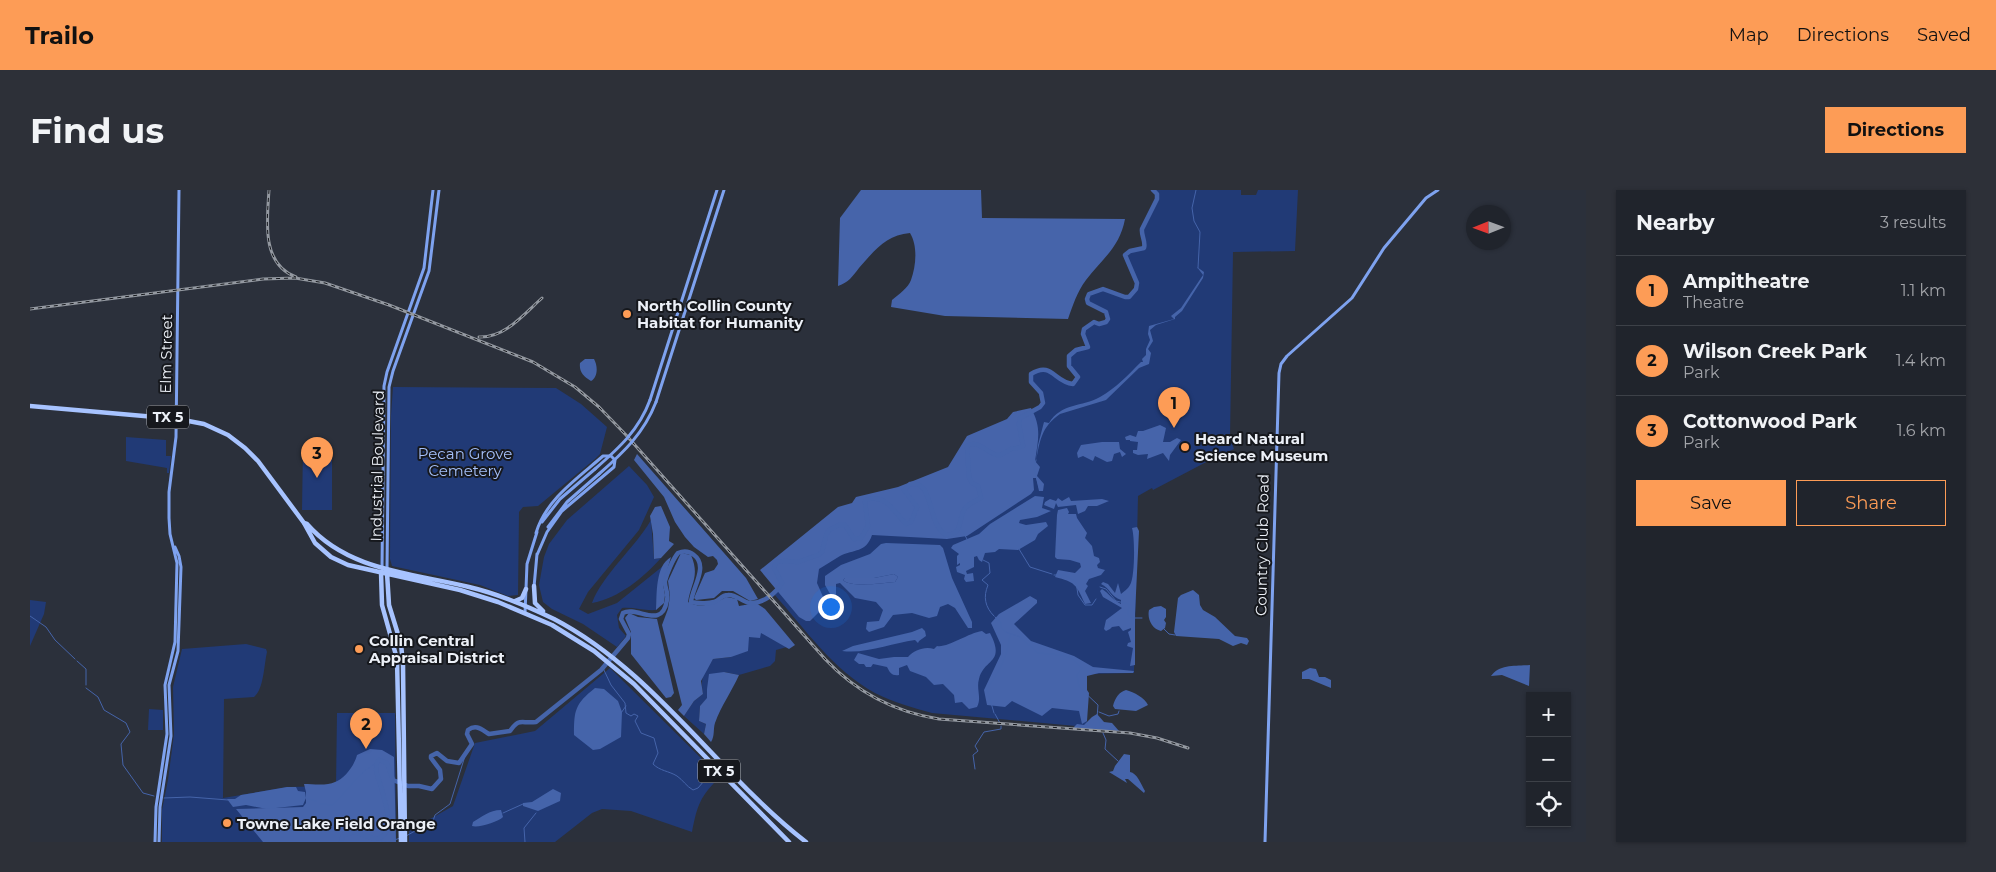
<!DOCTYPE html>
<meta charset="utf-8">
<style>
:root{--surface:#20242c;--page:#2d3038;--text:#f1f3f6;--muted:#a2a4a9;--line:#3d4148;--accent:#fd9c56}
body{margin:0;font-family:Montserrat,sans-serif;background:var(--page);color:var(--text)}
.controls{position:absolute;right:15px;bottom:15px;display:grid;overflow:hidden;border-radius:0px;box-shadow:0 1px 4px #0004}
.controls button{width:45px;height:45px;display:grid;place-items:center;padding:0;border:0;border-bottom:1px solid var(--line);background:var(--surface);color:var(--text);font:25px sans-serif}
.compass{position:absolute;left:1436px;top:15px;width:45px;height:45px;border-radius:50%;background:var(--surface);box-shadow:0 1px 4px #0004;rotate:269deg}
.you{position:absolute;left:800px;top:416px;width:18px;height:18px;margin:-12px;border:4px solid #fff;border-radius:50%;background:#1a73e8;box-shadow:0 0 0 8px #1a73e833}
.badge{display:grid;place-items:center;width:32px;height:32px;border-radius:50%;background:var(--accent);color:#111;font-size:16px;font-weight:700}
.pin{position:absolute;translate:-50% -41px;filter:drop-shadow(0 1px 2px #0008)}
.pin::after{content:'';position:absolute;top:26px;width:18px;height:15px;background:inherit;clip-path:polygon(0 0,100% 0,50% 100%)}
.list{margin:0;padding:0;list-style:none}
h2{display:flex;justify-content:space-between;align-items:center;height:65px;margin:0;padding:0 20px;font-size:21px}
h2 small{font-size:16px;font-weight:400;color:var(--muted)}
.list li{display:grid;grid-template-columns:32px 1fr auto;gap:15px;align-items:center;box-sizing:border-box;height:70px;padding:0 20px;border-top:1px solid var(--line)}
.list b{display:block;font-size:19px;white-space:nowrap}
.list p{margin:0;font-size:16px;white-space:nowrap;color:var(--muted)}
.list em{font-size:16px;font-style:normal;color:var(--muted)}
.actions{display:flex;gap:10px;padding:15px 20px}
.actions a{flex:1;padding:11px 0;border:1px solid var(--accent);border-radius:0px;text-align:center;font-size:18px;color:var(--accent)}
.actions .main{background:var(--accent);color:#111}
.icon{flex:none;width:28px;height:28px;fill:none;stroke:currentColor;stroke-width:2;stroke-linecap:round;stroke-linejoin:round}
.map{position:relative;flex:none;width:1556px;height:652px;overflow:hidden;border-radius:0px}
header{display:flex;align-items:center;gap:30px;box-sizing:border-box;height:70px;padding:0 25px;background:var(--accent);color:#111}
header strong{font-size:24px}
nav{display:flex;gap:28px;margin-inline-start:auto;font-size:18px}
.intro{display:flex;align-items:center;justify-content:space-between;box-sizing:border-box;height:120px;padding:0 30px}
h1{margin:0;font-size:35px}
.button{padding:12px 22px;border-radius:0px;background:var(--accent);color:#111;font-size:18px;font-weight:700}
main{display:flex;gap:30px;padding:0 30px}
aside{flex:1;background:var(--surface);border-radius:0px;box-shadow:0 1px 4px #0004}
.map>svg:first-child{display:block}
.green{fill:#213a76}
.forest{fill:#4664aa}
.water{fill:#4564aa;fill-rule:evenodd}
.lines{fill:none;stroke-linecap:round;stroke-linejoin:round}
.stream{stroke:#4564aa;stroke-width:1}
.river{stroke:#4564aa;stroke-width:4.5}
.secondary{stroke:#7ea2ef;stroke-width:3}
.primary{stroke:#a7c3ff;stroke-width:4.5}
.rail-casing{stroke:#9398a0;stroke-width:3}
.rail{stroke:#16181d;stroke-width:1;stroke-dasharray:4;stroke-linecap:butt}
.secondary-bridge{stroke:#7ea2ef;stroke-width:3}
.poi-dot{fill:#fd9c56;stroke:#16181d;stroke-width:2}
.labels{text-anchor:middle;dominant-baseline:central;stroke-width:4;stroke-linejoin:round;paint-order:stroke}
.shield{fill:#16181d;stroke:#acafb6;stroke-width:1}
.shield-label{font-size:14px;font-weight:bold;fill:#ecf0f7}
.poi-label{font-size:15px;font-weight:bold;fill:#ecf0f7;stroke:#16181d;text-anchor:start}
.street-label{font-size:15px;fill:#ecf0f7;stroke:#16181d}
.park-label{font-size:15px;fill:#a6c1fb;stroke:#16181d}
</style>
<header>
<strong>Trailo</strong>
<nav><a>Map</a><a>Directions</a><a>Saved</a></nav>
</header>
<div class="intro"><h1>Find us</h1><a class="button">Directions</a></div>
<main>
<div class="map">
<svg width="1556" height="652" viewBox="0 0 1556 652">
<rect width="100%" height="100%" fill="#2b303b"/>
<path class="green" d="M1123 0H1211V5H1226L1228 0H1268L1265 61 1203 62 1200 248 1204 259 1182 269 1123 300 1122 298 1108 306 1104 483 1056 484 1057 537 902 523C883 518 863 512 845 503 803 480 775 439 744 404L752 393 995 225 1010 217 1013 213 1011 203 1001 192V184C1023 171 1023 192 1043 194L1046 191 1047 184 1040 176 1039 166 1046 160 1058 158 1053 144 1054 139 1064 132 1069 134 1076 133 1079 126 1077 122 1058 113 1057 109 1059 105 1073 99 1095 107H1099L1107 100V93L1096 65 1100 61 1114 58C1117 50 1110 46 1112 38 1116 26 1127 17 1127 4Z
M363 197 526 198 551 214 577 237 570 264 565 269 508 316 493 317 489 322 488 405 478 406 450 395 362 376 360 369 361 225Z
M96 247 136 250V266H141L139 283H137V278L96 271Z
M273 256H302V320H272Z
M599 276 617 295 624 307 609 340 558 402 549 419 558 424 587 413 633 376 629 387 626 420C614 421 604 417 592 418L587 425 589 438 596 446 587 457 553 434 522 419 513 412 509 395 514 367 519 354 537 330Z
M621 330 624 369 631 368C613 388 589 408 562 413 573 384 604 359 621 330Z
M0 410 16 412 14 424 0 456Z
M731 442 757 457 746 460 745 471 740 476 709 485 694 482 677 499 678 508 670 516 669 531 676 534 674 544 654 526 664 511 673 504C670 486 674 483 683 469L701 467 719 447Z
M216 454 236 459 237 462C234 474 234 499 224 507L194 509 193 608 258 597 306 596 307 523H365L366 652H132V620L138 590 144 544 143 497 152 459Z
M580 478 690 587C670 606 667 616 662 642L601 621 572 619 562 623 525 652H379V641L423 616 445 553 505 541Z
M119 519 133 520V540H118Z"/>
<path class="forest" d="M831 0H951L952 28 1095 29C1090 57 1072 69 1056 90 1047 102 1043 115 1038 129L915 126 861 117 862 110C869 104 878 98 881 90 886 76 888 56 880 43 856 45 845 60 829 78 822 87 819 92 808 96L810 28Z
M1001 218C1012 238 1008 250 1005 271L1010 277 1007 286 1014 294 1013 301H1009L1006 288H1003L1004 300 1001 304 937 346 917 349 842 345C836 363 824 359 810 366 803 370 796 375 789 379L787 393 794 409 790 421 780 431H776L769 427 730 380 808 317 822 313 826 307 868 297 918 277 937 246 977 229 983 222Z
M1130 235 1136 238 1133 252H1140L1147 248 1151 250 1140 265 1139 271 1133 263 1117 269 1118 264 1108 265 1103 263V260H1107L1108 252 1100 251V250H1096L1095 247 1100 245 1106 247 1108 241H1113Z
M1072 252H1089L1090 259 1096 264 1092 267 1090 262 1084 264 1082 271 1077 272 1065 266 1063 271 1053 266 1048 268 1047 263 1051 255Z
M607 264 716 388 728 409 720 411 703 401H692L684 408 666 410 664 408 675 383 684 380 688 374 687 370 683 366 678 367 664 357 655 347 645 332 634 307 604 270Z
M1039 307 1041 311 1072 309 1079 311 1067 316H1058L1055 321 1048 324 1046 315 1028 317 1026 313 1024 319 1014 315 1015 312 1020 309 1026 311 1028 308 1032 311Z
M631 316 640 337 639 351 644 354 631 368 624 369 623 344 620 326 625 317Z
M1037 318 1039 322 1038 324H1046L1047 328 1057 343 1055 348 1062 356 1064 366 1069 368 1070 372 1067 375 1068 378 1075 380 1071 385 1059 389 1056 394 1058 396 1055 401 1061 413 1055 414C1046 394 1045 392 1025 387L1028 380 1045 383 1051 377 1050 373 1040 370 1027 369 1025 367 1027 325 1028 320Z
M1107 337 1109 341 1105 424V475L1100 476 1103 458 1097 456 1098 453 1101 452 1098 442 1101 440V438L1093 441 1089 436 1082 437 1080 439 1076 441 1074 439 1076 430 1092 418 1073 407 1070 401 1072 399C1079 403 1082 410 1091 414V410C1081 407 1080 398 1071 394L1073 392 1078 394 1085 403 1088 393 1091 404C1094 401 1098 399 1100 395 1105 387 1105 348 1102 338Z
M651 363 661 365C670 386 661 393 658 412 669 419 685 414 696 407L707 409 709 416 726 413 735 419 765 455 759 459 731 443 730 448 719 447 718 461 701 467 683 469 671 491 673 504 664 511 654 526 648 520 652 515 632 435 638 419 640 406 638 391Z
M641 367 633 394 635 405 634 413 626 420C627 404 625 376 641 367Z
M864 384 868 387 865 392C853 393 821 398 813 390L815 388H844Z
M1000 406 1007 410V413L984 434 1001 451 1044 466 1063 477 1104 481 1103 483H1069L1057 486V500L1059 503 1057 531 1052 534 1049 521 1022 518 1012 526 982 511 975 517 957 515 954 500 971 464V455L961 433 969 424Z
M599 423 608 427 627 429 644 503 641 507 636 508 601 464V442L595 428Z
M952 441 956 444 960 443C976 474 954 468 949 489 946 499 952 508 947 517L939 519 932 512 925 513 924 505 913 494 904 495 896 487 880 481 877 475 869 478V485C862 486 860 483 857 477L843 474 841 477H836L834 474H829L824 470 828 463 849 469 864 467H878C884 460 895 456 904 459L907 456C918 458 938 443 952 441Z
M694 482 709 485C702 501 691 516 685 533 683 539 685 546 681 552L674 544 676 534 669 531 670 516 677 508V499L679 484Z
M1067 524 1074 532 1082 533 1089 541 1043 538 1047 534 1054 535 1062 527Z
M340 559 352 560 364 567 366 652H233L206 619 273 617 276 613V602L274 594C283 594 297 596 305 592 315 589 325 574 327 565Z"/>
<path class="water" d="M1167 77 1174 82 1173 88 1152 121 1145 127V129L1126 135 1120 140 1123 151 1118 159 1121 163 1119 174 1109 178 1076 210 1030 224C1011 237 1010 251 1006 271L1008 255 1014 232 1019 233C1031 213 1052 217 1070 207 1086 198 1098 185 1111 172H1113L1112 169 1116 165V159L1120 150 1118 144 1119 136 1144 129 1141 126 1151 118 1173 85Z
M555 169H564C568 176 568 187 561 191 553 186 549 182 550 173Z
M1005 306 1014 307 1012 318 1021 321 1007 327 990 330 989 333 996 335 1016 332 1018 336 1008 344 1005 350 988 360 969 359 965 362 955 363 952 372 949 370 947 366 944 367V377L936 381 937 384 943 383 944 391 936 392 934 389 935 385 927 382 926 377 930 375V373L927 375V366L929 364 921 358 923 355 949 344 960 334Z
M856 353 910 355 913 358 922 388 942 432V438H938L925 418 918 414 910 417 907 426 899 428 882 423 863 425 854 437 839 442 836 439 837 432 849 431 853 420 846 412 825 408 810 393 806 394V410L804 411 795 395V386L811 375 840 364 851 354ZM864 384 868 387 865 392C853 393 821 398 813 390L815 388H844Z
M1163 400 1169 405 1170 415 1173 420 1185 427 1205 446 1217 448 1219 451 1217 455 1211 453 1203 456 1189 449 1146 446 1144 442 1148 408 1151 405Z
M1131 416 1136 419V427L1134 430 1136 433 1135 438 1131 441C1122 439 1117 429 1119 420L1124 417Z
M892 438 895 441 896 446 889 451 888 453 885 450C862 453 837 464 812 461L823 456 882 442Z
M1500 475 1499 496 1472 485 1461 486C1469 474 1487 476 1500 475Z
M1280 478 1286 479 1289 487H1295L1301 490V498L1279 489H1272V482Z
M565 498 574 499 588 511 592 522 591 547 570 559 563 560 544 545C544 520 545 514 565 498Z
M1096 500C1104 502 1115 508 1118 515L1106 521 1085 519 1083 516C1085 508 1089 502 1096 500Z
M1094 564 1100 565V582C1107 583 1111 594 1115 601L1114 603 1098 589H1095L1097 593 1079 582 1083 581 1085 576Z
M257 597H266L268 601 275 602 276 608 273 615 237 619 216 615 203 617 197 609H205L211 605Z
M523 599 531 603 530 611 508 621 493 616V613L502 612Z
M471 620 473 627C468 632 449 638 442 636L443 632C452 627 459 620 471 620Z"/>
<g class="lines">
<path class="stream" d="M1166 0 1162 18 1164 31 1170 42 1168 78
M1006 270 1004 279 1010 300
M930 336 938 351
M989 359 1000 377 1022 384
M953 370 959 373 960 383 952 390 958 395C953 407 955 417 964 426
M1024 385H1035L1046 392 1048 405 1055 415H1062L1066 409
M1070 397 1076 399 1086 411 1099 414 1098 424 1101 428H1112
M0 426 16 437 25 450 45 469
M965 427 971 432V438L976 442 990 447 1008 463 1031 465 1041 468 1052 478 1047 485 1049 497 1068 515 1067 528 1072 539
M1133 438 1139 444 1145 445
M47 471 56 479V495
M573 478 581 495 595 513 596 523 601 526 604 524 608 526 605 531 611 543 624 548 628 563 623 574C630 581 639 581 647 586 653 590 656 596 663 600L668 598 674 591 682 592
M56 498 68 507 74 520 96 533 100 542 91 554 93 575 113 603 124 606
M1069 522 1079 526 1088 524 1089 521
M591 523 596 516
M964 523 957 499C970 480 977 468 980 445
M965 524 970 533
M1073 543 1076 550 1075 559 1088 571
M945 579 943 565 948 561 945 556 954 542 971 539V536
M134 608 160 607 198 610
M276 608 286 611
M291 614 303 615 332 583 347 572
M473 623 493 614
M376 646 403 631 405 625 420 614 435 566
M345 649 356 652
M359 652 370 648
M495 652 494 638 506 623"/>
<path class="river" d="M311 652 313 645 324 642 345 649C372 646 349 595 346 580L347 572 349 570 357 573 363 590 378 596H389L402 599 411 589 410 580 401 568V566L407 563 417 571 429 573 442 554 437 544 438 540C446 534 451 539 459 544L480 541C490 527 491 534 506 532L571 480 598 448 599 444 591 429 593 423C607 415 632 441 637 410 639 403 634 396 635 391 637 383 643 369 648 363 653 361 659 361 664 365 679 376 662 398 661 412 666 413 678 414 684 412 689 411 691 405 698 405 706 404 712 412 720 413 733 414 746 403 752 393L744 378 746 372 755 371 768 372 788 365 792 362 796 345 799 340 809 335H815L824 349 831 348 838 336 835 312 836 310C856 303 864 322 876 334L881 332 887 317 874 300 880 294C905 290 896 333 916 345 933 344 928 331 934 320 937 314 945 311 951 308L948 296 942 293 939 287 937 256C948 249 957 263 967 265 972 266 976 261 981 259 986 258 989 258 993 256L989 234 990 228 1010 217 1013 213 1011 203 1001 192V184C1022 171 1024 192 1043 194L1048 187 1039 176V166L1046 160 1058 157 1053 144 1054 139 1064 132 1069 134 1076 132 1078 129 1076 122 1058 113 1057 109 1059 104 1073 99 1095 107H1099L1106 99 1107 93 1095 65 1100 61 1114 58C1116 51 1111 46 1112 39L1127 9V4L1123 0"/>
<path class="secondary" d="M620 210 687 0
M626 212 694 0
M512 332 530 309 565 279
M518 337 537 312 569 284
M506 343C516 309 548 288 573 266H581L585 270 584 277 532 321 517 342 507 365
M352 378 354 196 357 182 394 78 403 0
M357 379 359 197 363 181 399 81 409 0
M504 397 507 364
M495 423 497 374 507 342
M125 652 126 617 137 544 135 495 145 452 147 373 140 344 139 328V302L146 247 149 0
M129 652 130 617 141 546 139 495 148 461 151 377 149 366 145 357
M1235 652 1249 183 1251 174 1257 166 1322 108 1354 58 1396 8 1408 0"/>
<path class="primary" d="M0 216 148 229 174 234 198 245 215 258 228 271 274 333 285 353 301 367 318 375 430 400 468 412 522 435 564 461 604 494 759 652
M274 333 277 334C318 381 382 383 439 397 469 404 497 416 524 429 624 481 688 584 776 652
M351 382 352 415 367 469 371 652
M357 383 359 415 371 454 373 474 375 652
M504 396 505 413 513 421
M485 411 492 408 496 399"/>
<g class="rail-casing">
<path id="rail" d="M239 0C237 31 231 74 266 87
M0 119 233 89 265 88 295 93 359 115 503 172 545 197 569 217 596 245 795 469C826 502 865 522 909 529L1100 543 1127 548 1158 558
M449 147C475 148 494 124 512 108"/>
</g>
<use href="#rail" class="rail"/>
<path class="secondary-bridge" d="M565 279C589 258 609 240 620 210
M569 284C594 262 614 243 626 212"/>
</g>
<g class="poi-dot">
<circle cx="597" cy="124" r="5"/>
<circle cx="1155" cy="257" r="5"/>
<circle cx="329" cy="459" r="5"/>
<circle cx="197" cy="633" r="5"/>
</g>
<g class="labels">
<g class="shield">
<rect x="117" y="215.5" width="42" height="23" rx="4"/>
<rect x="668" y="569.5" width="42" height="23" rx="4"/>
</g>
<g class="shield-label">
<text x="138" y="227">TX 5</text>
<text x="689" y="581">TX 5</text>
</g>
<g class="poi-label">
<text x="607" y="115">North Collin County<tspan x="607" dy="17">Habitat for Humanity</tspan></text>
<text x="1165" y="248">Heard Natural<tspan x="1165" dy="17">Science Museum</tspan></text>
<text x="339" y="450">Collin Central<tspan x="339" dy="17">Appraisal District</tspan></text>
<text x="207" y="633">Towne Lake Field Orange</text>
</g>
<g class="street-label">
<text transform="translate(136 164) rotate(-89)">Elm Street</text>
<text transform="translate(347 276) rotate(-89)">Industrial Boulevard</text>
<text transform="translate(1232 355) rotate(-89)">Country Club Road</text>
</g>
<g class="park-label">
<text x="435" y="263">Pecan Grove<tspan x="435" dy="17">Cemetery</tspan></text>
</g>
</g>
</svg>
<div class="controls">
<button>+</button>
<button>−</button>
<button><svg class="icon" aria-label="locate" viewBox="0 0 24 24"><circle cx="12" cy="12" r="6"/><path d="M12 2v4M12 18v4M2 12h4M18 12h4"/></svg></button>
</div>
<svg class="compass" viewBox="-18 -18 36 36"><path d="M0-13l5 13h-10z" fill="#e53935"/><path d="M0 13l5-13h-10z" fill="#a2a4a9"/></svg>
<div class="you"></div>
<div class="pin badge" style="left:1144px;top:238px">1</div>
<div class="pin badge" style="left:336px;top:559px">2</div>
<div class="pin badge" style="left:287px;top:288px">3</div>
</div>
<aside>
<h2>Nearby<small>3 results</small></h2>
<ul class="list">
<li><span class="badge">1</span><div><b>Ampitheatre</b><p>Theatre</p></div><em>1.1 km</em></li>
<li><span class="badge">2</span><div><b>Wilson Creek Park</b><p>Park</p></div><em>1.4 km</em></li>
<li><span class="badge">3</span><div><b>Cottonwood Park</b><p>Park</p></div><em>1.6 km</em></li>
</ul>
<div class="actions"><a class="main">Save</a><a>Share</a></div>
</aside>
</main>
